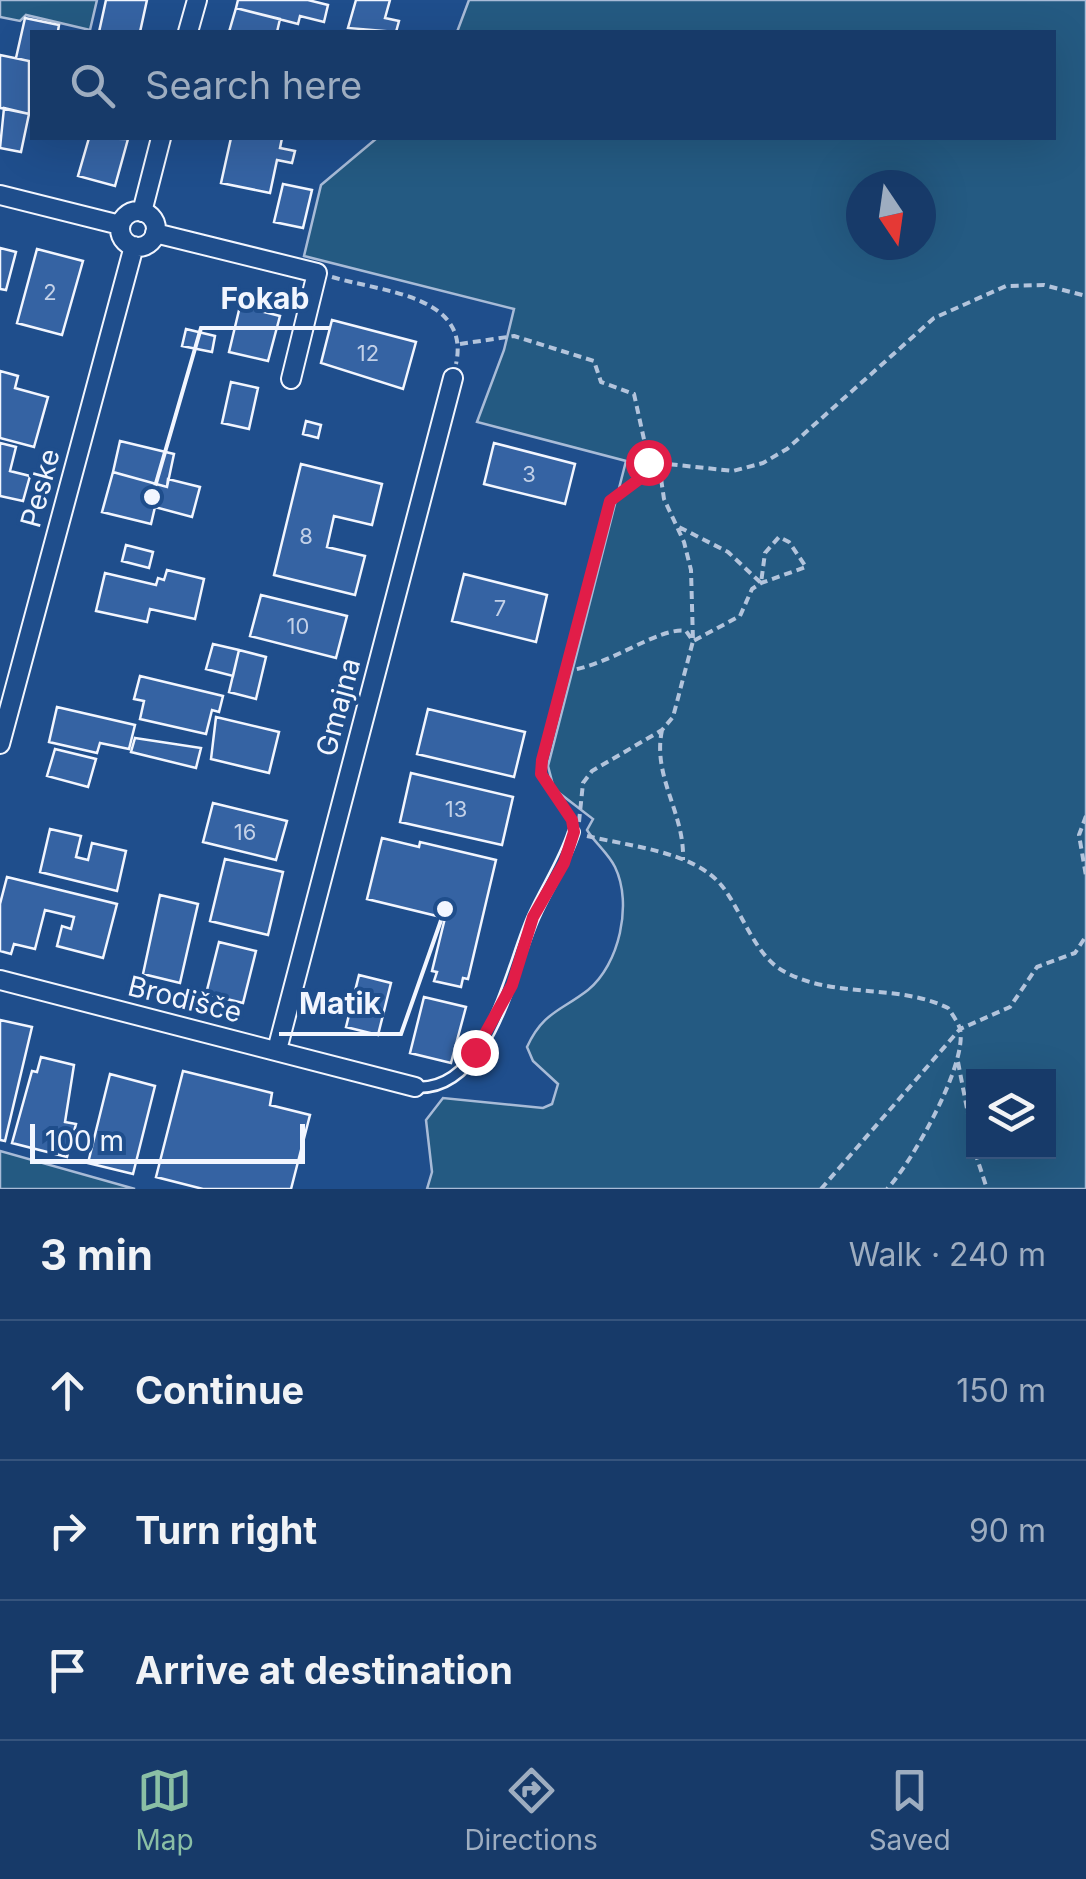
<!DOCTYPE html>
<meta charset="utf-8">
<style>
:root{--surface:#173a69;--page:#20416f;--text:#f1f3f6;--muted:#9eadc0;--line:#36547d;--accent:#8abfa5}
body{margin:0;font-family:Inter,sans-serif;background:var(--page);color:var(--text)}
.controls{position:absolute;right:30px;bottom:30px;display:grid;overflow:hidden;border-radius:0px;box-shadow:0 10px 40px #0002}
.controls button{width:90px;height:90px;display:grid;place-items:center;padding:0;border:0;border-bottom:2px solid var(--line);background:var(--surface);color:var(--text);font:50px sans-serif}
.compass{position:absolute;left:846px;top:170px;width:90px;height:90px;border-radius:50%;background:var(--surface);box-shadow:0 10px 40px #0002;rotate:167deg}
.scale{position:absolute;left:30px;bottom:25px;width:275px;box-sizing:border-box;padding-left:10px;border:5px solid #f2f6ff;border-top:0;font-size:28px;line-height:35px;white-space:nowrap;color:#f2f6ff;-webkit-text-stroke:8px #1f4e8c;paint-order:stroke}
.stop{position:absolute;width:30px;height:30px;margin:-22px;border:8px solid #e11d48;border-radius:50%;background:#fff}
.stop.end{background:#e11d48;border-color:#fff;box-shadow:0 2px 10px #0008}
.list{margin:0;padding:0;list-style:none}
h2{display:flex;justify-content:space-between;align-items:center;height:130px;margin:0;padding:0 40px;font-size:42px}
h2 small{font-size:32px;font-weight:400;color:var(--muted)}
.list li{display:grid;grid-template-columns:65px 1fr auto;gap:30px;align-items:center;box-sizing:border-box;height:140px;padding:0 40px;border-top:2px solid var(--line)}
.list b{display:block;font-size:38px;white-space:nowrap}
.list em{font-size:32px;font-style:normal;color:var(--muted)}
.icon{flex:none;width:55px;height:55px;fill:none;stroke:currentColor;stroke-width:2;stroke-linecap:round;stroke-linejoin:round}
.map{position:relative;flex:none;width:1086px;height:1189px;overflow:hidden}
.search{position:absolute;background:var(--surface);box-shadow:0 10px 40px #0002;left:30px;right:30px;top:30px;height:110px;display:flex;align-items:center;gap:25px;box-sizing:border-box;padding:0 35px;border-radius:0px;color:var(--muted);font-size:38px}
.sheet{height:550px;background:var(--surface)}
nav{display:flex;justify-content:space-around;align-items:center;box-sizing:border-box;height:140px;border-top:2px solid var(--line);background:var(--surface);font-size:28px;color:var(--muted)}
nav a{display:grid;justify-items:center;gap:5px}
nav .on{color:var(--accent)}
.map>svg:first-child{display:block}
.green{fill:#245a82;stroke:#a8bbd7;stroke-width:2.5;fill-rule:evenodd}
.building{fill:#3563a3;stroke:#f2f6ff;stroke-width:2.5}
.lines{fill:none;stroke-linecap:round;stroke-linejoin:round}
.lane-casing{stroke:#f2f6ff;stroke-width:14}
.street-casing{stroke:#f2f6ff;stroke-width:22}
.path{stroke:#b3c4dc;stroke-width:4;stroke-dasharray:8 5;stroke-linecap:butt}
.lane{stroke:#1f4e8c;stroke-width:9}
.street{stroke:#1f4e8c;stroke-width:18}
.route{stroke:#e11d48;stroke-width:12}
.labels{text-anchor:middle;dominant-baseline:central;stroke-width:8;stroke-linejoin:round;paint-order:stroke}
.number-label{font-size:22px;fill:#c3d1e8}
.street-label{font-size:28px;fill:#f2f6ff;stroke:#1f4e8c}
.leader{fill:none;stroke:#f2f6ff;stroke-width:4}
.callout-dot{fill:#f2f6ff;stroke:#1f4e8c;stroke-width:4}
.callout-label{font-size:30px;text-anchor:middle;font-weight:bold;fill:#f2f6ff;stroke:#1f4e8c;stroke-width:8;stroke-linejoin:round;paint-order:stroke}
</style>
<div class="map">
<svg width="1086" height="1189" viewBox="0 0 1086 1189">
<rect width="100%" height="100%" fill="#1f4e8c"/>
<path class="green" d="M0 0H97L90 30 26 15 20 21 0 17Z
M469 0H1086V1189H427L432 1172 426 1120 443 1098 543 1108 552 1104 558 1084 533 1061 527 1047C543 1012 561 1011 588 990 619 965 633 904 615 867 608 853 595 843 587 830L593 819 554 789 548 766 626 461 477 422 504 350 514 309 304 256 321 185 377 138H1054V32H457ZM921 185V245H861V185ZM1048 1076V1152H974V1076Z
M0 1151 135 1189H0Z"/>
<path class="building" d="M106 0H147L140 32H99Z
M238 0H308L328 5 324 22 300 16 298 24 236 8Z
M356 0H390L385 18 399 21 396 32 348 28Z
M236 8 280 19 277 32H229Z
M25 18 59 25 58 31 66 32H32V62L16 58Z
M0 55 29 61V114L0 108Z
M4 108 29 114 21 152 0 148Z
M89 138 128 139 115 186 78 176Z
M231 138H282L280 148 295 151 292 163 277 160 270 193 221 183Z
M283 184 312 190 303 228 274 222Z
M0 248 16 252 6 290 0 289Z
M37 249 83 261 62 335 17 323Z
M240 306 280 316 268 361 229 352Z
M332 320 416 342 403 389 321 363Z
M186 329 215 336 212 352 182 346Z
M0 371 18 376 15 388 48 397 34 447 0 438Z
M231 382 258 388 249 429 222 423Z
M306 421 321 425 318 438 303 434Z
M120 441 174 454 167 487 113 472Z
M0 443 16 447 10 471 30 476 23 501 0 496Z
M494 443 575 464 565 504 484 484Z
M301 464 382 484 372 525 334 516 327 547 365 556 355 595 274 575Z
M113 472 167 487 168 479 200 487 192 517 155 507 151 524 102 512Z
M126 545 153 552 149 568 122 561Z
M167 570 204 579 195 619 150 609 147 622 96 611 105 573 156 585 158 578 164 580Z
M464 574 547 595 536 642 452 621Z
M261 595 347 616 336 658 250 636Z
M213 644 239 650 233 676 206 669Z
M239 650 266 657 256 699 229 692Z
M140 676 223 696 219 712 212 710 206 734 140 719 144 701 134 699Z
M57 707 135 725 129 749 100 743 97 753 49 742Z
M428 709 525 732 514 777 417 754Z
M216 717 279 732 269 773 211 759Z
M135 738 201 748 196 768 131 752Z
M55 749 96 759 88 787 47 776Z
M411 773 513 797 502 845 400 822Z
M213 803 287 821 276 860 203 842Z
M50 829 81 836 76 857 88 860 92 843 126 851 117 891 40 872Z
M382 838 419 847 420 842 496 860 468 979 463 978 461 987 434 981 437 972 432 971 445 918 367 899Z
M225 859 283 872 268 935 210 921Z
M7 877 117 904 103 958 57 946 62 926 71 929 74 917 45 910 35 949 14 944 11 954 0 951V904Z
M160 895 198 904 180 983 143 974Z
M219 942 256 951 243 1003 206 994Z
M359 975 391 983 378 1035 346 1027Z
M424 997 466 1007 451 1063 410 1053Z
M0 1020 32 1027 5 1141 0 1140Z
M41 1057 74 1065 65 1122 76 1124 67 1157 12 1143 32 1071 37 1072Z
M183 1071 272 1093 270 1105 310 1115 291 1189H203L156 1177Z
M110 1074 155 1086 133 1174 88 1163Z"/>
<g class="lines">
<g class="lane-casing">
<path id="lane" d="M415 1087C489 1093 511 966 534 916 547 887 564 863 574 832"/>
</g>
<g class="street-casing">
<path id="street" d="M188 32 197 0
M0 195 120 225
M120 229a18 18 0 1 1 36 0a18 18 0 1 1-36 0Z
M142 212 161 138
M155 233 317 273 291 379
M0 744 134 246
M0 980 415 1087
M277 1050 453 378"/>
</g>
<path class="path" d="M332 277C382 292 471 295 456 364
M460 344 514 336 594 361 601 382 634 394 649 462 733 471 763 463 787 449 934 318 1006 286 1044 285 1086 296
M564 671C607 668 659 626 686 631L693 641 740 616 752 589 761 583 806 567 789 542 779 537 765 553 761 583 728 552 675 525
M662 730C652 777 685 813 683 860
M1086 816 1079 835 1086 876
M573 822C560 800 540 787 542 760L611 501 659 465
M579 822 583 783 592 771 662 730 673 717 693 641 691 570 684 542 664 499 659 465
M587 836C628 846 694 851 722 886 742 911 755 957 785 972 835 999 897 983 948 1008 952 1014 958 1022 960 1029 968 1064 911 1164 887 1189
M958 1062 974 1145
M975 1152 987 1189
M821 1189 960 1029 1010 1007 1037 967 1075 953 1086 936"/>
<use href="#lane" class="lane"/>
<use href="#street" class="street"/>
</g>
<g class="lines">
<path class="route" d="M475 1052 512 985 533 917 564 863 574 832 572 820 541 774 542 760 610 501 658 465 648 462"/>
</g>
<g class="labels">
<g class="number-label">
<text x="50" y="292">2</text>
<text x="368" y="353">12</text>
<text x="529" y="474">3</text>
<text x="306" y="536">8</text>
<text x="500" y="608">7</text>
<text x="298" y="626">10</text>
<text x="456" y="809">13</text>
<text x="245" y="832">16</text>
</g>
<g class="street-label">
<text transform="translate(40 488) rotate(-75)">Peske</text>
<text transform="translate(338 707) rotate(-75)">Gmajna</text>
<text transform="translate(185 999) rotate(14)">Brodišče</text>
</g>
</g>
<path class="leader" d="M152 497L201 328H330M445 909L401 1034H279"/>
<g class="callout-dot">
<circle cx="152" cy="497" r="10"/>
<circle cx="445" cy="909" r="10"/>
</g>
<g class="callout-label">
<text x="265" y="309">Fokab</text>
<text x="340" y="1014">Matik</text>
</g>
</svg>
<div class="controls">
<button><svg class="icon" aria-label="layers" viewBox="0 0 24 24"><path d="M12 4l9 5-9 5-9-5zM3 14l9 5 9-5"/></svg></button>
</div>
<svg class="compass" viewBox="-18 -18 36 36"><path d="M0-13l5 13h-10z" fill="#e53935"/><path d="M0 13l5-13h-10z" fill="#9eadc0"/></svg>
<div class="scale">100 m</div>
<div class="stop" style="left:648px;top:462px"></div>
<div class="stop end" style="left:475px;top:1052px"></div>
<div class="search"><svg class="icon" aria-label="search" viewBox="0 0 24 24"><circle cx="10" cy="10" r="6"/><path d="M15 15l6 6"/></svg>Search here</div>
</div>
<section class="sheet">
<h2>3 min<small>Walk · 240 m</small></h2>
<ul class="list">
<li><svg class="icon" aria-label="ahead" viewBox="0 0 24 24"><path d="M12 20V5M6 11l6-6 6 6"/></svg><div><b>Continue</b></div><em>150 m</em></li>
<li><svg class="icon" aria-label="right" viewBox="0 0 24 24"><path d="M7 20v-9h11M14 6l5 5-5 5"/></svg><div><b>Turn right</b></div><em>90 m</em></li>
<li><svg class="icon" aria-label="arrive" viewBox="0 0 24 24"><path d="M6 21V4h12l-3 4 3 4H6"/></svg><div><b>Arrive at destination</b></div></li>
</ul>
</section>
<nav>
<a class="on"><svg class="icon" aria-label="map" viewBox="0 0 24 24"><path d="M3 6l6-2 6 2 6-2v14l-6 2-6-2-6 2zM9 4v14M15 6v14"/></svg>Map</a>
<a><svg class="icon" aria-label="directions" viewBox="0 0 24 24"><path d="M12 3l9 9-9 9-9-9zM9 14v-3h6M13 9l2 2-2 2"/></svg>Directions</a>
<a><svg class="icon" aria-label="saved" viewBox="0 0 24 24"><path d="M7 4h10v16l-5-4-5 4z"/></svg>Saved</a>
</nav>
